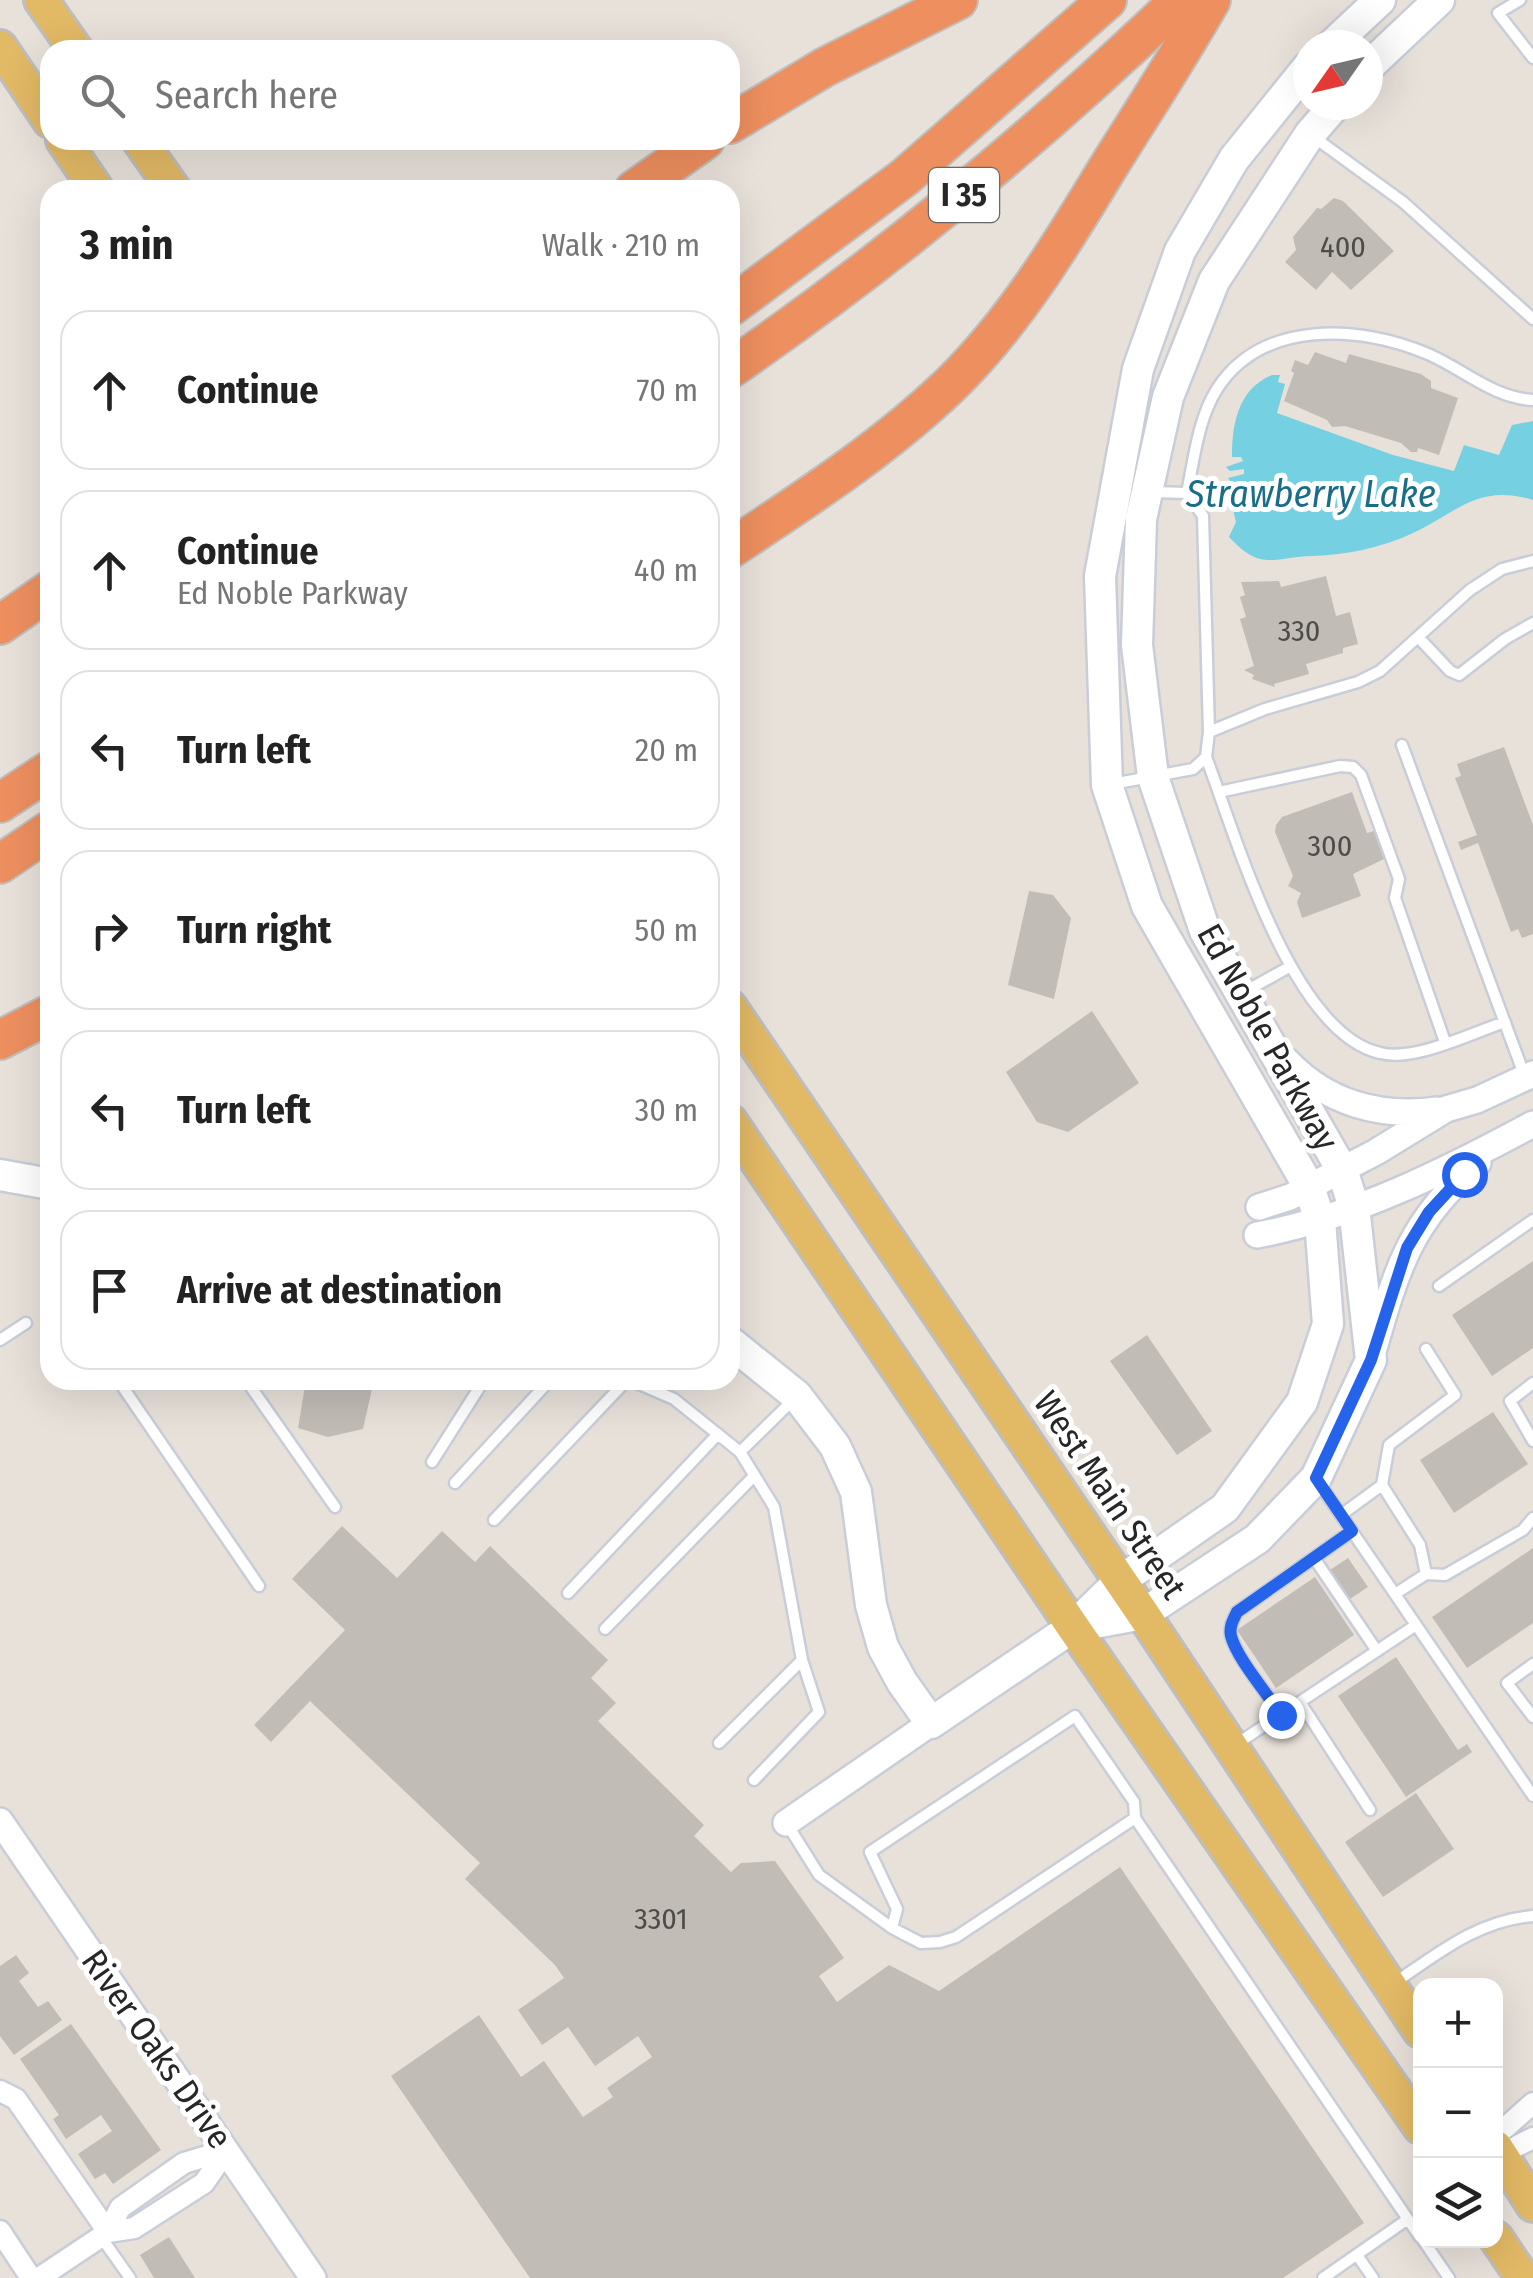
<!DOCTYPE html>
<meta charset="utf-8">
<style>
:root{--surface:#fff;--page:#f2f2f2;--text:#222;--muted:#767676;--line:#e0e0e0}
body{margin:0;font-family:"Fira Sans Condensed",sans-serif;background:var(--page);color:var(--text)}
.controls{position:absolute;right:30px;bottom:30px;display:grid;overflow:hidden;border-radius:20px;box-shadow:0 10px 40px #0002}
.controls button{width:90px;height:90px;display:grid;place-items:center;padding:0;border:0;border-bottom:2px solid var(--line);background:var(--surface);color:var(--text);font:50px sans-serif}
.compass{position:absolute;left:1293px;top:30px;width:90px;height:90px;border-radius:50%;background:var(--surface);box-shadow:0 10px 40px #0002;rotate:236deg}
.stop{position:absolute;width:30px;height:30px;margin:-22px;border:8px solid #2563eb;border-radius:50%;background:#fff}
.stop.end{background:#2563eb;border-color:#fff;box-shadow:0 2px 10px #0008}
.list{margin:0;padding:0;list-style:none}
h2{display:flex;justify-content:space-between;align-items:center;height:130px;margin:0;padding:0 40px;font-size:42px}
h2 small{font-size:32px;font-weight:400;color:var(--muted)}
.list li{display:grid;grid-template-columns:65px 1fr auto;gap:30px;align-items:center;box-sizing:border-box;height:160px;margin:0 20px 20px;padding:0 20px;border:2px solid var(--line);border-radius:30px}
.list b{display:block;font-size:38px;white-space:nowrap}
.list p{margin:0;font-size:32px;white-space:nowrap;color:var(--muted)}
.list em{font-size:32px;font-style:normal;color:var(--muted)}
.icon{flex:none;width:55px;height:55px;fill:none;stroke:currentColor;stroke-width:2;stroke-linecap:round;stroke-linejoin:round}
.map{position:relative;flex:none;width:1533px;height:2278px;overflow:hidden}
.search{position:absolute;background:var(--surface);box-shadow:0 10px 40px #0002;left:40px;top:40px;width:700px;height:110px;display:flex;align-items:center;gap:25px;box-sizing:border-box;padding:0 35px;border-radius:30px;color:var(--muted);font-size:38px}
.panel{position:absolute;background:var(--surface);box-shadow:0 10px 40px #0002;left:40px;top:180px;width:700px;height:1210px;border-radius:30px}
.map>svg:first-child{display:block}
.water{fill:#75d0e2}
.building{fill:#c1bcb5}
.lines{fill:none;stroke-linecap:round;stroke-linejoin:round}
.service-casing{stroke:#c8cdd8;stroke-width:15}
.minor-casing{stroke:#c8cdd8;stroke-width:25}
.tertiary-casing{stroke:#c8cdd8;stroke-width:30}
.secondary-casing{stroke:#c8cdd8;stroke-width:35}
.primary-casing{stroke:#bebebe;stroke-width:38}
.motorway-casing{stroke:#bebebe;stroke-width:42}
.service{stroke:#fff;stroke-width:10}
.minor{stroke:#fff;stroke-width:20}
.tertiary{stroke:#fff;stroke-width:25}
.secondary{stroke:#fff;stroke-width:30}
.primary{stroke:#e2b965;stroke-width:32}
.motorway{stroke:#ee8f5f;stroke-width:38}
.route{stroke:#2563eb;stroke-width:12}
.labels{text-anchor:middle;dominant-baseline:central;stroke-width:10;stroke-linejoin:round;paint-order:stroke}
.number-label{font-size:30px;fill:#4e4c4a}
.shield{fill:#fff;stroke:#686868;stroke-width:2.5}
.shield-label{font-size:32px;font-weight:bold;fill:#272727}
.street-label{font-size:35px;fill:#272727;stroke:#fff}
.water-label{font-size:38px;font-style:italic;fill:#196d89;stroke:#fff}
</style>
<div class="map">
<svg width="1533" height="2278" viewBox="0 0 1533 2278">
<rect width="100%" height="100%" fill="#e8e1da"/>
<path class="water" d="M1272 375H1280L1278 382 1285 384 1277 413 1393 455 1454 471 1464 445 1499 455 1512 425 1533 421V500C1477 483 1457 513 1411 534 1380 548 1346 555 1313 556 1272 557 1262 572 1229 537L1236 522 1231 501 1249 497 1248 493 1230 492 1246 486V481L1231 482 1228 478 1244 474V469L1230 471 1226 467 1243 461 1241 457H1232C1232 424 1238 389 1272 375Z"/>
<path class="building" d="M1334 198 1343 201 1394 251 1351 290 1332 272 1316 290 1285 262 1296 250 1293 237 1317 208 1321 209Z
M1315 352 1346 363 1349 354 1421 374 1431 381V388L1458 398 1439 455 1418 448 1417 452H1411L1401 443 1345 426 1332 427 1327 420 1284 401 1294 373 1291 371 1295 360 1308 365Z
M1326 576 1336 616 1350 612 1358 644 1343 648V653L1306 664 1309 674 1274 684 1275 687 1252 679 1254 675 1244 670 1254 666 1240 619 1246 617 1240 597 1245 595 1241 582 1279 581 1281 587Z
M1504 747 1533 825V934L1522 938 1518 929 1511 932 1478 843 1461 850 1458 842 1477 835 1455 778 1461 776 1457 764Z
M1352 792 1367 833 1374 831 1384 859 1353 874 1361 896 1302 918 1297 902 1301 893 1288 886 1293 876 1275 832 1276 825 1282 817Z
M1029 891 1053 895 1071 918 1054 999 1008 985Z
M1092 1011 1139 1083 1068 1132 1037 1122 1006 1072Z
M1533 1261V1348L1492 1376 1452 1315Z
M1147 1335 1212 1431 1177 1455 1110 1361Z
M306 1380H374L363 1429 328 1437 298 1428Z
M1493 1412 1528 1464 1454 1513 1420 1460Z
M342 1526 397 1578 442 1531 475 1562 490 1546 608 1660 591 1678 616 1703 598 1721 704 1825 694 1836 731 1872 741 1863 775 1861 844 1958 819 1976 837 2002 889 1965 939 1991 1120 1867 1364 2223 1283 2278H530L391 2076 479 2015 521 2077 544 2061 583 2117 613 2097 607 2088 652 2057 638 2036 595 2066 568 2027 542 2045 518 2010 564 1978 555 1965 465 1879 480 1863 310 1701 271 1742 254 1725 345 1630 292 1579Z
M1533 1548V1623L1467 1668 1432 1617Z
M1348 1558 1368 1587 1350 1599 1330 1570Z
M1315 1577 1354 1635 1276 1688 1237 1630Z
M1396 1657 1458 1750 1467 1744 1472 1752 1406 1797 1338 1696Z
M1416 1793 1454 1849 1383 1897 1345 1842Z
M16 1955 29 1973 19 1981 38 2007 48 2001 62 2020 14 2055 0 2036V1966Z
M71 2024 161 2150 113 2184 105 2173 95 2179 78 2154 112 2131 101 2115 66 2139 53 2119 59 2115 20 2059Z
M169 2237 195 2278H154L140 2255Z"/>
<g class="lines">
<g class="service-casing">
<path id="service" d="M1520 0 1498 13 1533 58
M1311 135 1403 202 1533 319
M1153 492 1187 493C1194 459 1198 419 1217 389 1262 319 1360 325 1428 354 1463 369 1493 398 1533 400
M1418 637 1450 671 1459 675 1505 639 1533 623
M1209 732 1265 709 1358 682 1380 671 1470 590 1502 569 1533 561
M1402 745 1525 1077
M1206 757C1235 833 1291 1033 1380 1053 1415 1062 1471 1033 1505 1022
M1112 784 1193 769 1206 757 1209 732 1203 516 1187 493
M1219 792 1340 766 1353 767 1361 775 1399 879 1395 898 1445 1042
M1246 991 1291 966
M1439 1286 1533 1220
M0 1340 26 1323
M118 1380 259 1586
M246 1380 335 1507
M630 1380 674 1399 740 1452
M1533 1383 1510 1401 1533 1441
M432 1462 484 1380
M455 1483 550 1380
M1319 1483 1533 1796
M1382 1485 1389 1445 1455 1395 1426 1349
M1341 1515 1382 1485 1420 1545 1426 1574
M494 1520 627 1380
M1314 1558 1377 1651
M568 1593 718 1434
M1395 1594 1426 1574 1445 1575 1523 1530 1533 1518
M605 1629 754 1476
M1533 1664 1507 1683 1533 1717
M1300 1702 1370 1810
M1281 1715C1268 1694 1237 1659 1231 1636 1229 1627 1233 1620 1237 1612L1352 1531
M719 1743 802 1660
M1235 1745 1416 1625
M754 1780 819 1712 802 1660 774 1507 740 1452 793 1400
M787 1824 819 1875 892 1928 921 1943 940 1942 956 1937 1135 1818
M892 1928 897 1909 870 1852 1075 1716 1134 1802 1135 1818 1420 2237
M1393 1984C1437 1954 1478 1920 1533 1916
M101 2237 130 2278
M1423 2240 1449 2278
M1357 2255 1373 2278
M1323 2278 1408 2219"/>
</g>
<g class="minor-casing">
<path id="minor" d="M0 2091 16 2099 108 2232
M1496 2136 1533 2103
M1496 2157 1533 2138
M0 2231 31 2278
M108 2232 120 2208 184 2163 227 2150
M39 2278 108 2232 134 2228 204 2183 227 2150"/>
</g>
<g class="tertiary-casing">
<path id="tertiary" d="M1287 1061C1327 1103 1380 1118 1437 1110
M1259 1207 1290 1197 1376 1152 1446 1109 1477 1100 1533 1074
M1257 1235C1354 1217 1446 1171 1533 1124
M1372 1355C1396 1272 1409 1221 1478 1163
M0 1821 313 2278
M786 1823 931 1723"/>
</g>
<g class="secondary-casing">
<path id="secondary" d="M1332 45 1380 0
M1368 67 1439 0
M0 1175 50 1184
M730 1342 797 1396 835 1446 856 1492 871 1605 883 1647 902 1682 931 1723 1073 1627 1120 1581 1225 1508 1302 1402 1328 1324 1320 1220 1309 1187 1147 906 1107 785 1100 576 1138 369 1180 251 1234 159 1308 67
M1073 1627 1143 1614 1257 1539 1316 1478 1371 1360 1354 1207 1342 1170 1205 931 1153 777 1137 645 1141 519 1168 397 1214 281 1310 134 1335 105"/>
</g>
<g class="primary-casing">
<path id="primary" d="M41 0 76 50
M0 47 50 121
M63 140 97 190
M139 140 174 190
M730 1007 1143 1614 1420 2031
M730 1121 1073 1627 1420 2127
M1496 2147 1533 2205
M1496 2238 1523 2278"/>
</g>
<g class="motorway-casing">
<path id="motorway" d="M730 124 825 67 958 0
M634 190 705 140
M730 307 905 177 1107 0
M730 369C891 258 1039 135 1180 0
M730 549C807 498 883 449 950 385 1014 323 1061 245 1107 169 1142 113 1178 58 1211 0
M0 625 50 590
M0 803 50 770
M0 864 50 830
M0 1040 50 1014"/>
</g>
<use href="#service" class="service"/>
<use href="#minor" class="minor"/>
<use href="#tertiary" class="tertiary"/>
<use href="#secondary" class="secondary"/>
<use href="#primary" class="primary"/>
<use href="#motorway" class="motorway"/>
</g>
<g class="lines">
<path class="route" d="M1281 1715C1268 1694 1237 1659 1231 1636 1229 1627 1233 1620 1237 1612L1352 1531 1316 1478 1371 1360 1407 1248 1429 1212 1464 1174"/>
</g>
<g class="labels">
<g class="number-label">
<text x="1343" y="247">400</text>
<text x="1299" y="631">330</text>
<text x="1330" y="846">300</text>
<text x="661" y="1919">3301</text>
</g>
<rect class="shield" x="929" y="168" width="70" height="54" rx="8"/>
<g class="shield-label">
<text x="964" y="195">I 35</text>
</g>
<g class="street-label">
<text transform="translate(1268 1037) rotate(61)">Ed Noble Parkway</text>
<text transform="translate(1110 1495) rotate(56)">West Main Street</text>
<text transform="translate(157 2049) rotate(55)">River Oaks Drive</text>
</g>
<g class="water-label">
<text x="1311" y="494">Strawberry Lake</text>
</g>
</g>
</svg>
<div class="controls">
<button>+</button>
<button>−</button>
<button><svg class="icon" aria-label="layers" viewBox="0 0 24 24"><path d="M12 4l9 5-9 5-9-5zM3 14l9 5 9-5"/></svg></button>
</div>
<svg class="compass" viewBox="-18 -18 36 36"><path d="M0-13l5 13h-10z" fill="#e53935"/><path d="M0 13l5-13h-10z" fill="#767676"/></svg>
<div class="stop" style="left:1464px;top:1174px"></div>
<div class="stop end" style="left:1281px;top:1715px"></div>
<div class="search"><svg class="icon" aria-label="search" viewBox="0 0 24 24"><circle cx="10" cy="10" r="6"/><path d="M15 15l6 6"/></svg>Search here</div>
<section class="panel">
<h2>3 min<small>Walk · 210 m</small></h2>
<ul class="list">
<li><svg class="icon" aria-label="ahead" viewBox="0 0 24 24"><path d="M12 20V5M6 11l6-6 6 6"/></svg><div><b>Continue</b></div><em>70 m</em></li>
<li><svg class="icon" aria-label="ahead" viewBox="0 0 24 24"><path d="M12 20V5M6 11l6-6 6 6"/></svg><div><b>Continue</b><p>Ed Noble Parkway</p></div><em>40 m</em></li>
<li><svg class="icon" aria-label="left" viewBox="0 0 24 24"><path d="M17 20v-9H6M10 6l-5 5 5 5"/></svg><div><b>Turn left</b></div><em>20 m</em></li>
<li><svg class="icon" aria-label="right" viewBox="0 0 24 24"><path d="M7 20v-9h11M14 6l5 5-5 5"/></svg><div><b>Turn right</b></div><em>50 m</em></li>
<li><svg class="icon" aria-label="left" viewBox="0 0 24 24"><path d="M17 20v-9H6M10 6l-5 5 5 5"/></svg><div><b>Turn left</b></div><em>30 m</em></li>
<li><svg class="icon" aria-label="arrive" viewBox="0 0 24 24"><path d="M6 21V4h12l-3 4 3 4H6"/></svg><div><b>Arrive at destination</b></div></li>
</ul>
</section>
</div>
